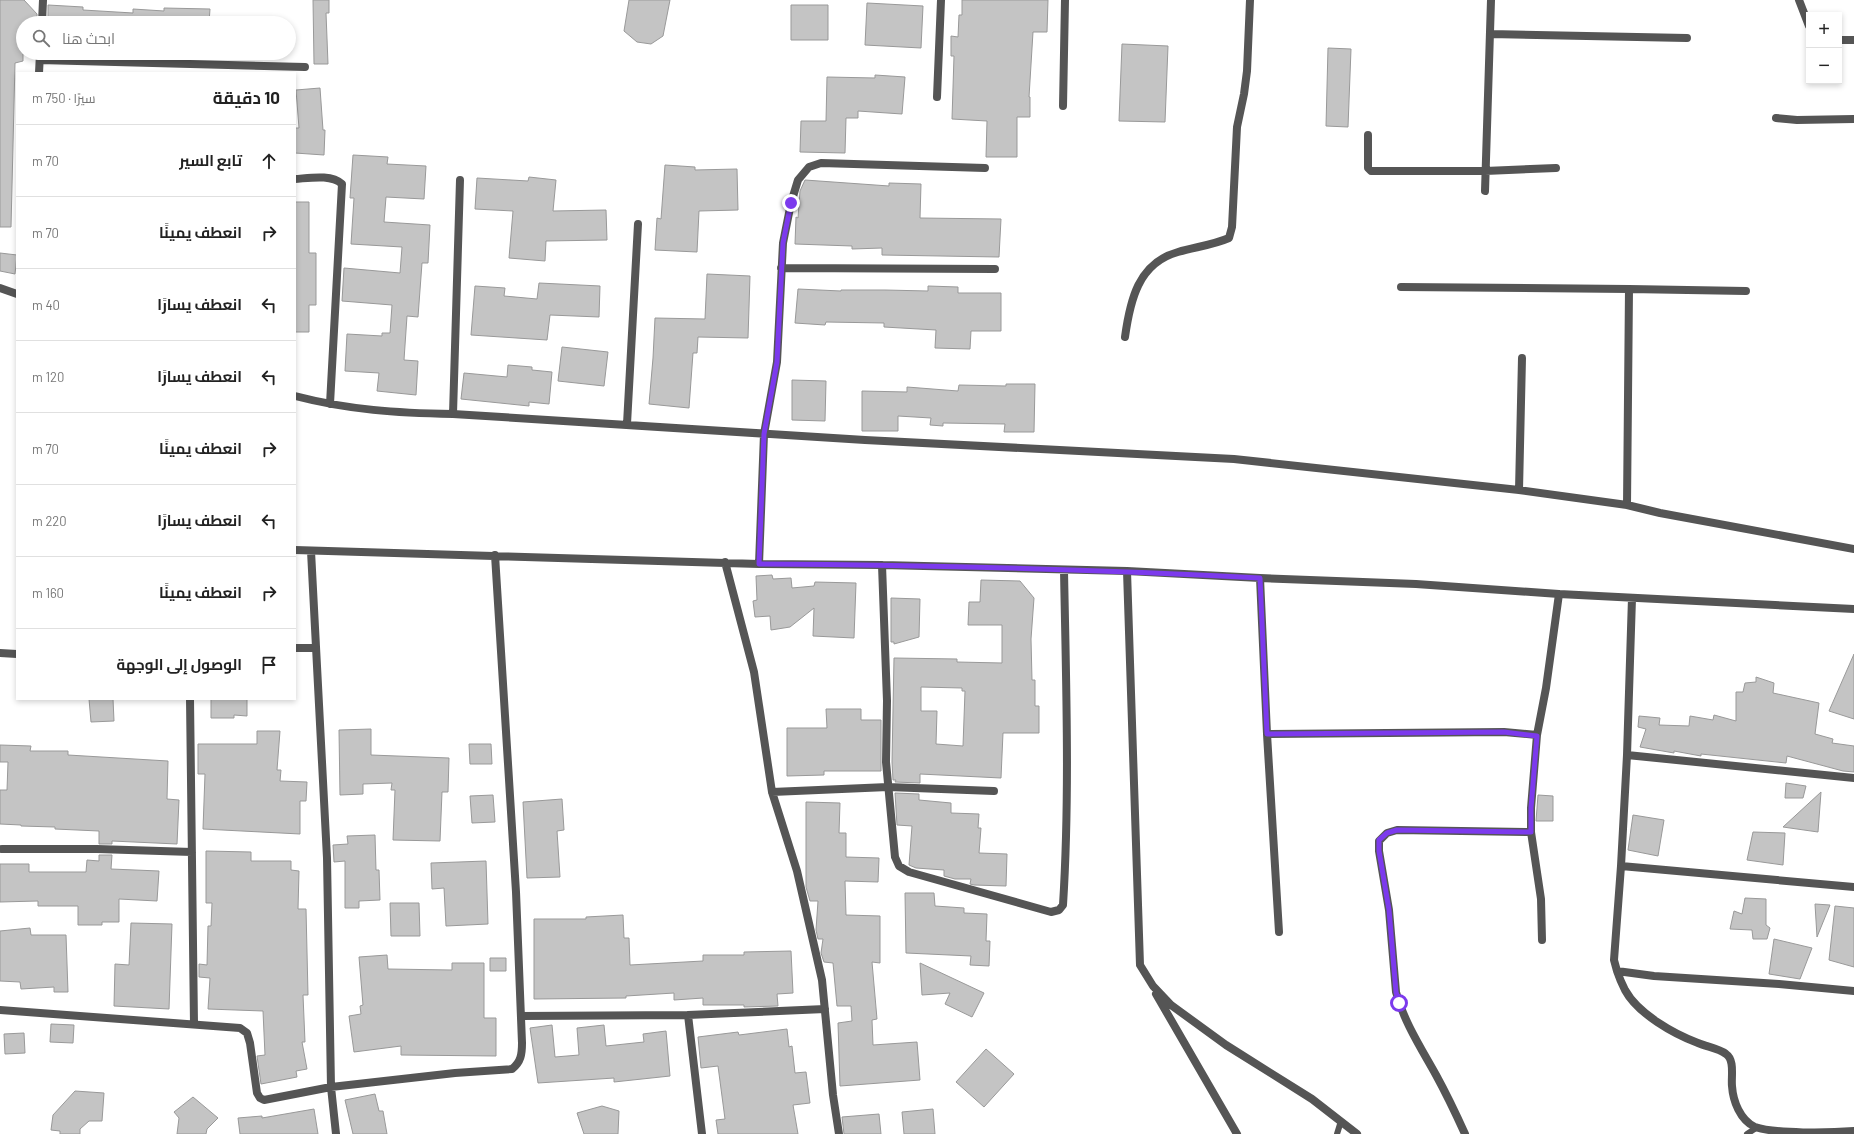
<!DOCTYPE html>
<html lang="ar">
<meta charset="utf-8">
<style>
:root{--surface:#fff;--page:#f2f2f2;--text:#222;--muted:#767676;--line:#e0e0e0}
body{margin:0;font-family:Barlow,Cairo,sans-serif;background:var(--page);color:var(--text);direction:rtl}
.controls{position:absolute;right:12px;top:12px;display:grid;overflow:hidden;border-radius:0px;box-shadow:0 2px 6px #0003}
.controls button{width:36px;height:36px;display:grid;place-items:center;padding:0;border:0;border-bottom:1px solid var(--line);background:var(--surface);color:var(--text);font:20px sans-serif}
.stop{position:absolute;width:12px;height:12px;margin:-9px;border:3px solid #7c3aed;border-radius:50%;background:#fff}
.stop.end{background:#7c3aed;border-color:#fff;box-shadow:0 1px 4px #0008}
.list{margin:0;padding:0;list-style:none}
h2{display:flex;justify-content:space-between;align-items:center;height:52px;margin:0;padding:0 16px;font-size:17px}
h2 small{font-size:13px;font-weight:400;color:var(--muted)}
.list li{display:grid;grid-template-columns:26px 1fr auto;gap:12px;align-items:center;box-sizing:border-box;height:72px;padding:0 16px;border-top:1px solid var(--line)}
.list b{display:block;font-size:15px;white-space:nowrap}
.list em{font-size:13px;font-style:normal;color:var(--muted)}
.icon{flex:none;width:22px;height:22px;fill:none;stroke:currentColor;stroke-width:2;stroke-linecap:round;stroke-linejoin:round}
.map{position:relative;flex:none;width:1854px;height:1134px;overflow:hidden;direction:ltr}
.search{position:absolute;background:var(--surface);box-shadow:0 2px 6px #0003;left:16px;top:16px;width:280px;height:44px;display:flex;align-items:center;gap:10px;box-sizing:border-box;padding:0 14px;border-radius:22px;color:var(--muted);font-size:15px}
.panel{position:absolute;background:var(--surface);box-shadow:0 2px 6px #0003;left:16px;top:72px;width:280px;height:628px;border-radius:0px;direction:rtl}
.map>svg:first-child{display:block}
.building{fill:#c4c4c4;stroke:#999;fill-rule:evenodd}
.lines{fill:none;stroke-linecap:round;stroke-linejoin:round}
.service{stroke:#555;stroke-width:6}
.minor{stroke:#555;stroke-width:8}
.route{stroke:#7c3aed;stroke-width:5}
</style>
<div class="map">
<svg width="1854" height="1134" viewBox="0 0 1854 1134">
<rect width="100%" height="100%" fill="#fff"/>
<path class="building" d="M0 0H24L37 14V23H23V61L15 63 11 227H0Z
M313 0H329V13H326L328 64H314Z
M629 0H670L663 36 651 44 637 42 624 31Z
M962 0H1048L1047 32H1033L1029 97H1030V117H1017V157H986L987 121 952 119 954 56H951V36L958 37 959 15H962Z
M867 3 923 6 921 48 865 45Z
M48 5 83 7V10L133 13V9L164 11V8L210 9 209 23H48Z
M791 5H828V40H791Z
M1122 44 1168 46 1165 122 1119 121Z
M1328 48 1351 49 1348 127 1326 126Z
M875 75 905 77 902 114 858 111V118H846L845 153 800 152 801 121H826L827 77 875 78Z
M320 88 323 130H325L324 155 295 153V128H299L296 90Z
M353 155 388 157 387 164 426 166 424 199 386 197 384 222 430 225 428 263H422L418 317 407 316 404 360 418 361 416 395 377 391 379 373 345 371 347 334 382 336V333H390L392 305 342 301 344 268 400 273 402 247 351 244 354 198H350Z
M665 165 695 167V170L737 169 738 210 699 211 697 252 655 250 657 218 661 219Z
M529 177 556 180 553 211 606 210 607 240 546 241 545 261 509 258 513 211 475 209 477 178 528 181Z
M805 180 889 186V183L921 184 920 218 1001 219 999 257 882 255V248L852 249V246L795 244 796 217 798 218 800 191Z
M295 202H309V253H316V305H309V332H295Z
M0 253 17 255 15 274 0 271Z
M707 274 750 276 748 338 698 337 697 353H693L689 408 649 404 653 358 655 318 705 319Z
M539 283 600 286 599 317 550 315 547 340 471 335 475 286 505 288 504 296 537 299Z
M928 286 958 287V293H1001V331H971L970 349 935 348 936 330 884 327V323L826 322 825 325 795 323 798 289 841 291V290H885L928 291Z
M562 347 608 352 604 386 558 381Z
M508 365 532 367V370L552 372 549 404 529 402V406L461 399 464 373 507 377Z
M792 380 826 381 825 421 792 420Z
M1006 384H1035L1034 432H1004L1005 424 943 423V426L930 425 931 418 898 416V431H862V391L907 392V387L958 391 959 385 1006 386Z
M772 575 773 579 791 578 792 588 814 586 815 582 856 583 854 638 813 636 814 608 790 627 771 630 770 616 755 617 753 601 757 600 756 576Z
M981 580 1020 581 1034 598 1031 639 1032 680H1035V706H1039V733H1003L1001 778 920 774V783L895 782 896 780H893L892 762 894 658 957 659V662L1002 663V625H968L969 602H980ZM921 687 962 688V691H965L963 746 936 744 937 711H921Z
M891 598 920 599 919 637 894 644V642H891Z
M1854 654V719L1829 711Z
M1756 677 1774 683 1773 693 1819 703 1815 734 1833 739 1832 743 1854 746V772L1843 771 1787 756 1786 763 1701 754V756L1674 751V753L1640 747 1646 729 1638 727 1639 716 1660 718 1659 725 1689 726 1690 716 1713 720 1714 715 1736 721V692H1743L1745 683 1756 682Z
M89 699H113L114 721 91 722Z
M211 699H247V716L234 715V718H211Z
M826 709H861V720H881V771H824V775L787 776V728H827Z
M371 729V755L449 758 448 792H442L440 841 393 840 395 790H391L392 783 363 784V794L340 795 339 730Z
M257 731H280L277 770H281L280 781 307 782 306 801H300V834L203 829 205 774H198V744H257Z
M469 744H491L492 764H470Z
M0 745 31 746 30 751H68V755L168 761 167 799 179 800 177 844 112 841V844H99V831L55 829V827L21 826V825L0 824V790H7L8 762H0Z
M1786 783 1806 786 1803 798H1785Z
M1821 792 1818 832 1783 827Z
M895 793 919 794V800L951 803V813L979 814 978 828H981L979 853 1007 854 1006 886 974 885 970 884 971 879H955L944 876V870L916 868 909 865 912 826 897 825Z
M493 795 495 822 472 823 470 796Z
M1538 795 1553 796V821H1536Z
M562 799 564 830 557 831 560 877 527 878 523 802Z
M806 802 840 803 839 833H846V857L879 858 878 882 845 881 846 915 880 916V963L872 962 877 1019 872 1020 873 1045 917 1042 920 1080 840 1086 838 1023 852 1021 851 1006H837L833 963 824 962 821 953 823 939H818L816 930 818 901H810L806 887Z
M1633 815 1664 820 1658 856 1628 850Z
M1753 832 1785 833 1783 865 1747 860Z
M375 835 376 870H379L380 900 359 901V908H345V861L334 862 333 845 348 844 347 836Z
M206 851 251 852V861H291V870L299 871 298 909H306L308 995H303L305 1042H302L307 1069 296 1071 297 1077 261 1084 257 1056 265 1055 263 1011 208 1009 210 978 199 977V964L207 965 208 926H211L212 903H206Z
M99 855H112L111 869 159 871 157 901 119 899V922H102V925H78V906H38V901L0 902V864H29V872H86L87 860 99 861Z
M486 861 488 924 446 926 444 888 432 889 431 863Z
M905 893H934L935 906 964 908V913L987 914 986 941H990L989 966 970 965 971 956 906 953Z
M1745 898 1766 899V925L1770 928 1767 939H1753L1752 930 1730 929 1734 911 1742 914Z
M390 903H419L420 936H391Z
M1815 904 1830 905 1817 937Z
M1835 906 1854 908V967L1829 960Z
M623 915 624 938H629L630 965 703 961V955H744V952L791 951 793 993 777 994 778 1006 744 1007V1005H703V998L674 1000V993L626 996V998L534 999V919H586V917Z
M131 923 172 924 169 1009 114 1006 115 964 129 965Z
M30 928 31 935H66L68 992H54V987L21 989 20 982 0 981V931Z
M1774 939 1812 948 1800 979 1769 974Z
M387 955 388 969 452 970V963H484V1018H496V1056L401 1055V1046L354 1052 349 1016 361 1014 360 1006 363 1005 359 957Z
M490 958H506V971H490Z
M920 963 984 993 972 1017 945 1004 950 993 922 995Z
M51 1024 74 1025 73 1043 50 1042Z
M552 1025 555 1057 579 1055 577 1028 604 1025 606 1046 644 1042 643 1034 666 1031 670 1076 614 1082V1078L538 1083 530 1028Z
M787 1029 789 1047 792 1046 795 1073 806 1072 810 1103 793 1105 798 1134H718L716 1120 725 1119 718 1066 701 1068 698 1037 738 1032 739 1035Z
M24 1033 25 1053 5 1054 4 1034Z
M986 1049 1014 1074 984 1107 956 1082Z
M75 1091 104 1093 102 1121H89L80 1129V1134H60V1131L51 1130 53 1115Z
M375 1094 379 1111H383L387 1134H353L345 1100Z
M193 1097 218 1118 207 1129 206 1134H177L179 1118 174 1112Z
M602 1106 619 1111 618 1134H584L577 1113Z
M314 1109 318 1134H240L238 1118 262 1116V1118Z
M933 1109 935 1134H904L902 1112Z
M879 1114 881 1134H844L842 1117Z"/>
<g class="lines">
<path class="service" d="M1337 1134 1341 1121
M1747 1134 1756 1128"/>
<path class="minor" d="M1799 0 1809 26
M42 23 43 0
M1490 34 1687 38
M1839 40H1854
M40 60 305 67
M39 73 40 53
M937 97 941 0
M1063 106 1065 0
M1776 118 1797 120 1854 119
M1368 135V168L1371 171H1485L1556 168
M295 179C310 178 331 174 342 184L330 404
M1485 191 1491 0
M781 268 995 269
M1401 287 1629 289 1627 505
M0 288 17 294
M1629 289 1746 291
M1125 337C1130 301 1138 263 1178 252 1195 247 1213 245 1229 238L1232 227 1237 127 1244 94 1247 71 1250 0
M295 396C349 410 397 413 453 414L865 440 1234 459 1519 490 1627 505 1660 513 1854 549
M453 414 460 180
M627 424 638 224
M1519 490 1522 358
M295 550 759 564 882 565 1127 571 1260 578 1416 584 1559 594 1854 609
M311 551 327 858 331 1087 336 1134
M725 562 754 672 772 792 797 871 822 980 833 1095 839 1134
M759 564 764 434 777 362 783 243 791 203 798 180 809 167 821 163 985 168
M882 565 887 701 886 762 895 857 899 866 909 872 1051 912 1059 910 1063 905C1070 793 1066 682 1064 570
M1127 571 1140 965 1153 986 1171 1005 1226 1045 1312 1099 1357 1134
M1260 578 1267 734 1504 732 1537 735 1546 688 1559 594
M1632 598 1627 755 1854 778
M295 648H316
M0 653 17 654
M190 699 194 1024
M1267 734 1279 932
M1627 755 1621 866 1614 960 1617 971 1654 976 1779 984 1854 991
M772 792 888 787 994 791
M1531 832 1541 899 1542 940
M2 849H97L192 852
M1621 866 1854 887
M1617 971C1619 977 1622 984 1625 990 1638 1014 1674 1034 1698 1043 1707 1047 1718 1048 1726 1054 1735 1060 1731 1077 1732 1086 1733 1101 1740 1120 1755 1127 1776 1134 1829 1133 1854 1131
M1156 994 1237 1134
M0 1010 240 1028 247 1033 250 1043 257 1093 260 1098 264 1100 331 1087 455 1073 512 1069C521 1062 522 1054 522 1043L516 892 495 555
M688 1015 702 1134
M521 1016 688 1015 825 1009
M1465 1134C1456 1114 1447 1095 1436 1075 1421 1048 1404 1022 1396 992L1389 910 1379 851V841L1387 833 1397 830 1531 832V808L1537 735"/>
</g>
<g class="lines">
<path class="route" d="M791 203 783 243 777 362 764 434 759 564C926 565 1093 569 1260 578L1267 734 1504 732 1537 736 1531 808V832L1397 830 1387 833 1379 840V851L1389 910 1396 992 1399 1003"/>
</g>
</svg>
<div class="controls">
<button>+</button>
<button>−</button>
</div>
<div class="stop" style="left:1399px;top:1003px"></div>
<div class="stop end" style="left:791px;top:203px"></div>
<div class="search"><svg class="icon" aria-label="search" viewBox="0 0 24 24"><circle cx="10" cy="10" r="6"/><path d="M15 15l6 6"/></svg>ابحث هنا</div>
<section class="panel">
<h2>10 دقيقة<small>سيرًا · 750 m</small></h2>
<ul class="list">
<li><svg class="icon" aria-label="ahead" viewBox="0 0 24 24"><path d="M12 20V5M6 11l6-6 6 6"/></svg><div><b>تابع السير</b></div><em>70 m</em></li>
<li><svg class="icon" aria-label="right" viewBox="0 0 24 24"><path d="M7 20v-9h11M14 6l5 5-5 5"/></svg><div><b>انعطف يمينًا</b></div><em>70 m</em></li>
<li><svg class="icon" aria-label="left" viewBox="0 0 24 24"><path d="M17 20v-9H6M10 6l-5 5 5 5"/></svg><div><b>انعطف يسارًا</b></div><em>40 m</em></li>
<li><svg class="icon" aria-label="left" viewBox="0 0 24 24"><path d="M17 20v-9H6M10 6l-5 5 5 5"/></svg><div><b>انعطف يسارًا</b></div><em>120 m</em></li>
<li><svg class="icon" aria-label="right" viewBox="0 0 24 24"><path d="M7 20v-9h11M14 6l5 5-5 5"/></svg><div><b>انعطف يمينًا</b></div><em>70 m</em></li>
<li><svg class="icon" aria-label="left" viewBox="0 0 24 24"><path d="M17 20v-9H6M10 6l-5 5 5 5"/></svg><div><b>انعطف يسارًا</b></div><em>220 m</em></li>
<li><svg class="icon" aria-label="right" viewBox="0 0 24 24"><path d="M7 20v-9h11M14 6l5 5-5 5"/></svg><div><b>انعطف يمينًا</b></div><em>160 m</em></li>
<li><svg class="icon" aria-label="arrive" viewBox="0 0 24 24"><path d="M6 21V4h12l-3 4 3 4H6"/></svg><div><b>الوصول إلى الوجهة</b></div></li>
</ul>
</section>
</div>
